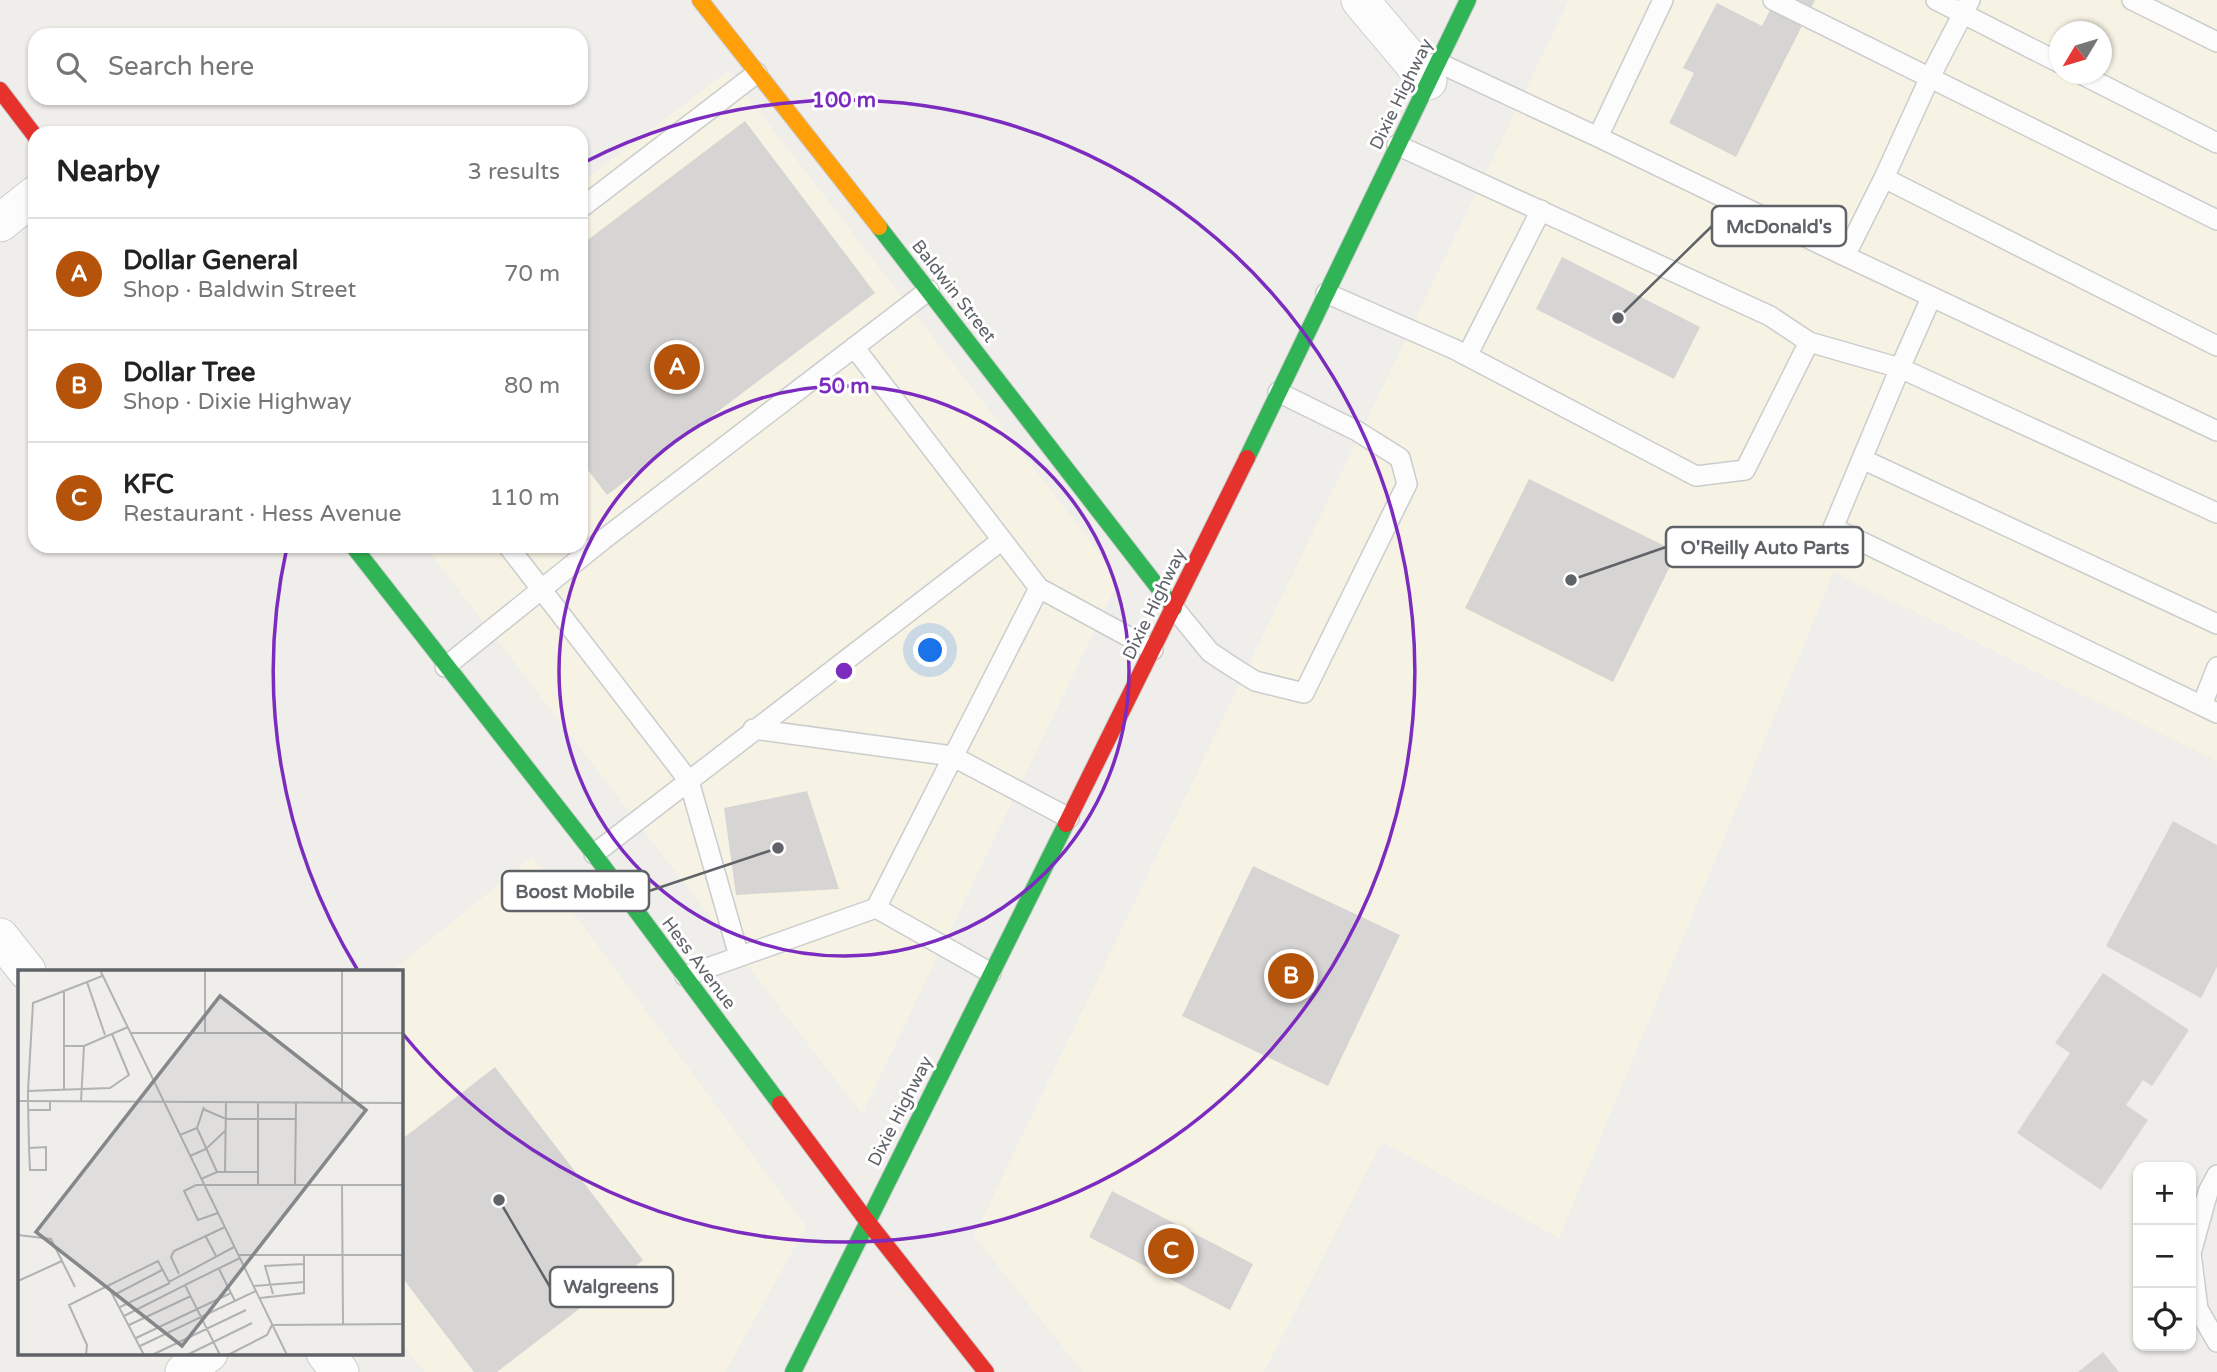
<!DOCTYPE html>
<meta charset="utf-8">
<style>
:root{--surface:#fff;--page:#f6f6f6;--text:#222;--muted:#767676;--line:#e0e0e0;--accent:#b45309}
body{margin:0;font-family:"Varela Round",sans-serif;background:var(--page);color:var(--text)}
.controls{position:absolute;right:21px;bottom:21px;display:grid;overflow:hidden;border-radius:14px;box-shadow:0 2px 5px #0004}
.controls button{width:63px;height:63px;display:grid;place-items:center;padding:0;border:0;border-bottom:2px solid var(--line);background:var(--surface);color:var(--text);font:35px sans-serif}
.compass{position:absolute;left:2049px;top:21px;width:63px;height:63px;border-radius:50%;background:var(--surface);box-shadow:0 2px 5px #0004;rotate:232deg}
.you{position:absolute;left:931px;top:651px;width:24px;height:24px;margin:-18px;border:5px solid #fff;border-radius:50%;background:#1a73e8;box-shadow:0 0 0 10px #1a73e833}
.badge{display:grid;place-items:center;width:46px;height:46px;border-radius:50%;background:var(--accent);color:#fff;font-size:23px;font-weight:700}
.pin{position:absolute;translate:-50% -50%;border:4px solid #fff;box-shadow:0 2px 7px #0006}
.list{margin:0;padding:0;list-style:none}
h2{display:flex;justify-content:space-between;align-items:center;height:91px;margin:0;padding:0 28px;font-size:30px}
h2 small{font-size:23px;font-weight:400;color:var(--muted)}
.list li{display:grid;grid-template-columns:46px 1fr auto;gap:21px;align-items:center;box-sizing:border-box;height:112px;padding:0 28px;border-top:2px solid var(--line)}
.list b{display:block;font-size:26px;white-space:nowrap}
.list p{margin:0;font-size:23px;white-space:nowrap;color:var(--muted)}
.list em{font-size:23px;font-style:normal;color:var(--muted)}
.icon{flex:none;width:38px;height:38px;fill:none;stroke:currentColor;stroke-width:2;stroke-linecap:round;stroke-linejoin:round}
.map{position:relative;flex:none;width:2217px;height:1372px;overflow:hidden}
.search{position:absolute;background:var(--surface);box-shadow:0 2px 5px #0004;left:28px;top:28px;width:560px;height:77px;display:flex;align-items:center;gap:18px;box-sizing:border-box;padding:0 24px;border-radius:21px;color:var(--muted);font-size:26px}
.panel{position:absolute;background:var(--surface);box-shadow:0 2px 5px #0004;left:28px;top:126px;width:560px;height:427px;border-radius:21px}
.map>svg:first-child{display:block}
.commercial{fill:#f7f3e4;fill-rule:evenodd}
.building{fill:#d6d5d3}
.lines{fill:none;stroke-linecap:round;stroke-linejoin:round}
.lane-casing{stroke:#cbcccc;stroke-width:22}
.street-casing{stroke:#cbcccc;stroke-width:39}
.fast-casing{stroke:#cacacb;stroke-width:18}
.slow-casing{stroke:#cacacb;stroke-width:18}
.jam-casing{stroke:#cacacb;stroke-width:18}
.lane{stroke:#fdfcfc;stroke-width:19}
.street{stroke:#fdfcfc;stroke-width:37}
.fast{stroke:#30b455;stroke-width:16}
.slow{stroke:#ff9f0a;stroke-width:16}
.jam{stroke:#e5322d;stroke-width:16}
.ring{fill:none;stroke:#7b2cbf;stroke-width:3.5}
.labels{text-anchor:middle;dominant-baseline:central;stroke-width:6;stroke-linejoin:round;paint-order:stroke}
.street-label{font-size:18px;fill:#5f6368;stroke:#fff}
.inset-road{fill:none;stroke:#b1b2b2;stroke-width:2}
.view{fill:#84888a;fill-opacity:0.15;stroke:#84888a;stroke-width:3.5}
.inset-edge{fill:none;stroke:#5f6368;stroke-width:3.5}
.centre{fill:#7b2cbf;stroke:#fff;stroke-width:3.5}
.ring-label{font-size:21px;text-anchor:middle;font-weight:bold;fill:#7b2cbf;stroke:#fff;stroke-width:6;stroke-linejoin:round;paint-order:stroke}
.leader{fill:none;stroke:#5f6368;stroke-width:2.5}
.callout-dot{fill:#5f6368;stroke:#fff;stroke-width:2.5}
.callout{fill:#fff;stroke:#5f6368;stroke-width:2.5}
.callout-label{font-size:19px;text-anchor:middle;font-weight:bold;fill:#5f6368}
</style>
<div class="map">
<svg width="2217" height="1372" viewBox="0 0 2217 1372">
<rect width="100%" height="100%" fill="#efeeea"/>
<path class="commercial" d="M1569 0H2217V761L1834 572 1559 1238 1382 1142 1264 1372H1083L974 1236ZM2060 32H2102V74H2060Z
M728 71 1119 579 862 1114 425 546H581V183Z
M532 857 806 1227 725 1372H425L401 1342V971H392Z"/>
<path class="building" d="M1775 0H1815L1736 157 1669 123 1694 73 1683 68 1717 3 1762 26Z
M745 121 875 293 607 495 581 461V245Z
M1562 257 1700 327 1674 379 1536 309Z
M1529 479 1677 552 1613 682 1465 608Z
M807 791 839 889 736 895 724 808Z
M2173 821 2217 845V967L2201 998 2106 946Z
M1253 866 1400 935 1328 1086 1182 1016Z
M2103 973 2189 1030 2152 1086 2143 1080 2126 1105 2148 1120 2101 1190 2017 1133 2070 1053 2055 1043Z
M495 1067 643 1260 497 1372H474L401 1276V1140Z
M1112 1191 1253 1264 1230 1310 1089 1237Z
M2103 1352 2119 1372H2078Z"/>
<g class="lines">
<g class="lane-casing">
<path id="lane" d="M1773 0 2217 220
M1936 0 2060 63
M1970 0 1930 77 1884 178 1845 256 2217 431
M2132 0 2217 42
M1437 62 1598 137 1845 256
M2081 74 2217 143
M1598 137 1663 0
M1397 145 1770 316 1809 342 1900 368 1833 528 2217 713
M1884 178 2217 346
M581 208 757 73
M1326 293 1454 349 1696 476 1745 470 1809 342
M1931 298 1900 368 2217 513
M854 347 1039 588 1153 650
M1467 356 1541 210
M1862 459 2217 624
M508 546 689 781 739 956
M1174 608 1210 652 1231 666 1255 681 1304 693 1407 484 1400 458 1357 431 1278 392
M445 667 604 539 929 290
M2202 705 2217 667
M753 729 952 756 1069 818
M594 854 1002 540
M876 908 1039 588
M685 976 876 908 991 973
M2217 1175 2208 1192 2191 1253 2198 1309 2217 1342"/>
</g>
<g class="street-casing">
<path id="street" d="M1360 0 1428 81
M0 223 35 195
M0 937 27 971
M325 1353 340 1372
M184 1372 209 1353"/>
</g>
<g class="fast-casing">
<path id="fast" d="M879 227 1174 608
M1247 458 1468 0
M353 546 594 854 780 1104
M793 1372 1066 824"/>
</g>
<g class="slow-casing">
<path id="slow" d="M700 0 879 227"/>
</g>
<g class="jam-casing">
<path id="jam" d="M0 90 35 136
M1066 824 1247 458
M780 1104 867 1221 986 1372"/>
</g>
<use href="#lane" class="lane"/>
<use href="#street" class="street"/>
<use href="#fast" class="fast"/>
<use href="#slow" class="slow"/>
<use href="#jam" class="jam"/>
</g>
<g class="ring">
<circle cx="844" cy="671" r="285"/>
<path d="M357 969A571 571 0 0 1 287 547M585 162A571 571 0 1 1 403 1034"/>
</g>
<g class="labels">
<g class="street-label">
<text transform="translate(1401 94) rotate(-64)">Dixie Highway</text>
<text transform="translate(954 291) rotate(52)">Baldwin Street</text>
<text transform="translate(1154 604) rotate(-64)">Dixie Highway</text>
<text transform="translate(699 963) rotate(53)">Hess Avenue</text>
<text transform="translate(900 1111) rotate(-63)">Dixie Highway</text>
</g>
</g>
<g transform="translate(18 970)">
<rect width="385" height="385" fill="#efeeea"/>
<path class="inset-road" d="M82 0 269 385M187 0V62M324 0V133M84 6 69 12 87 65M46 20V76M113 63H385M46 119V76H66L110 57M10 121 15 33 69 12M0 131 385 133M63 131 66 76M185 139 208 149H278M10 140H32V131M179 158 199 202M162 165 179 158 186 137M11 178 28 177V200H12L11 178 10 131V121L92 118 111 105 94 64M172 186 188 179 208 160M207 202 208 132M183 209 199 202H240M240 215V132M277 215 278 133M324 215 325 354M200 243 180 250 166 221 178 215H385M0 265 33 269 57 317M188 267 198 286M221 285H385M201 299 217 331M161 304 153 287 156 281 207 257M0 311 44 291M167 315 222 288M90 316 126 385M236 316 286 312V285M255 324 247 296 286 294M96 325 144 300M242 328 286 323V312M102 337 152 313M106 346 167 315 202 385M111 355 173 326M118 368 213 323M122 376 238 321M68 385 69 375 51 335 140 291 151 312 216 277M134 385 228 340M169 385 234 353M210 385 249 365 254 355 385 354"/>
<path class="view" d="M202 26 348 140 164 376 18 262Z"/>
<rect width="385" height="385" class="inset-edge"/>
</g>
<circle cx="844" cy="671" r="10" class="centre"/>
<g class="ring-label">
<text x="844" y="107">100 m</text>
<text x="844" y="393">50 m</text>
</g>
<path class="leader" d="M1618 318L1712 226M1571 580L1666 547M778 848L649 891M499 1200L550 1287"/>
<g class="callout-dot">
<circle cx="1618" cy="318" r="7"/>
<circle cx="1571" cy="580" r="7"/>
<circle cx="778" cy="848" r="7"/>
<circle cx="499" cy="1200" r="7"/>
</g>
<g class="callout">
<rect x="1712" y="206" width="134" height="40" rx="7"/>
<rect x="1666" y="527" width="197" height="40" rx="7"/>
<rect x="502" y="871" width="147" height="40" rx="7"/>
<rect x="550" y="1267" width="123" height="40" rx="7"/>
</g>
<g class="callout-label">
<text x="1779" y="233">McDonald's</text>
<text x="1765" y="554">O'Reilly Auto Parts</text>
<text x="575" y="898">Boost Mobile</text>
<text x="611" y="1293">Walgreens</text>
</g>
</svg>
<div class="controls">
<button>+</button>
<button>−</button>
<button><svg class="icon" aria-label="locate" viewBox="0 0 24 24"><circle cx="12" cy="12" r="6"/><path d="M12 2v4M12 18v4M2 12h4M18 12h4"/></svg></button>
</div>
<svg class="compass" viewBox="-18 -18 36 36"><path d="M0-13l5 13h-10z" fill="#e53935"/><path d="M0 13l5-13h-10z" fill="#767676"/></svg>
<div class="you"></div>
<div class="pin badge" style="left:677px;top:367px">A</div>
<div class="pin badge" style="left:1291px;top:976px">B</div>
<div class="pin badge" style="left:1171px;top:1251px">C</div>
<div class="search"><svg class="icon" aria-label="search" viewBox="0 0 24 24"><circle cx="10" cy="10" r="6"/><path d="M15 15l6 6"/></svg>Search here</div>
<section class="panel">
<h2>Nearby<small>3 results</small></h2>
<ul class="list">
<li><span class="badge">A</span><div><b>Dollar General</b><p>Shop · Baldwin Street</p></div><em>70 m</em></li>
<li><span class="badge">B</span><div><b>Dollar Tree</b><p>Shop · Dixie Highway</p></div><em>80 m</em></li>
<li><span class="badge">C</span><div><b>KFC</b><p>Restaurant · Hess Avenue</p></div><em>110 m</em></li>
</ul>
</section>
</div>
